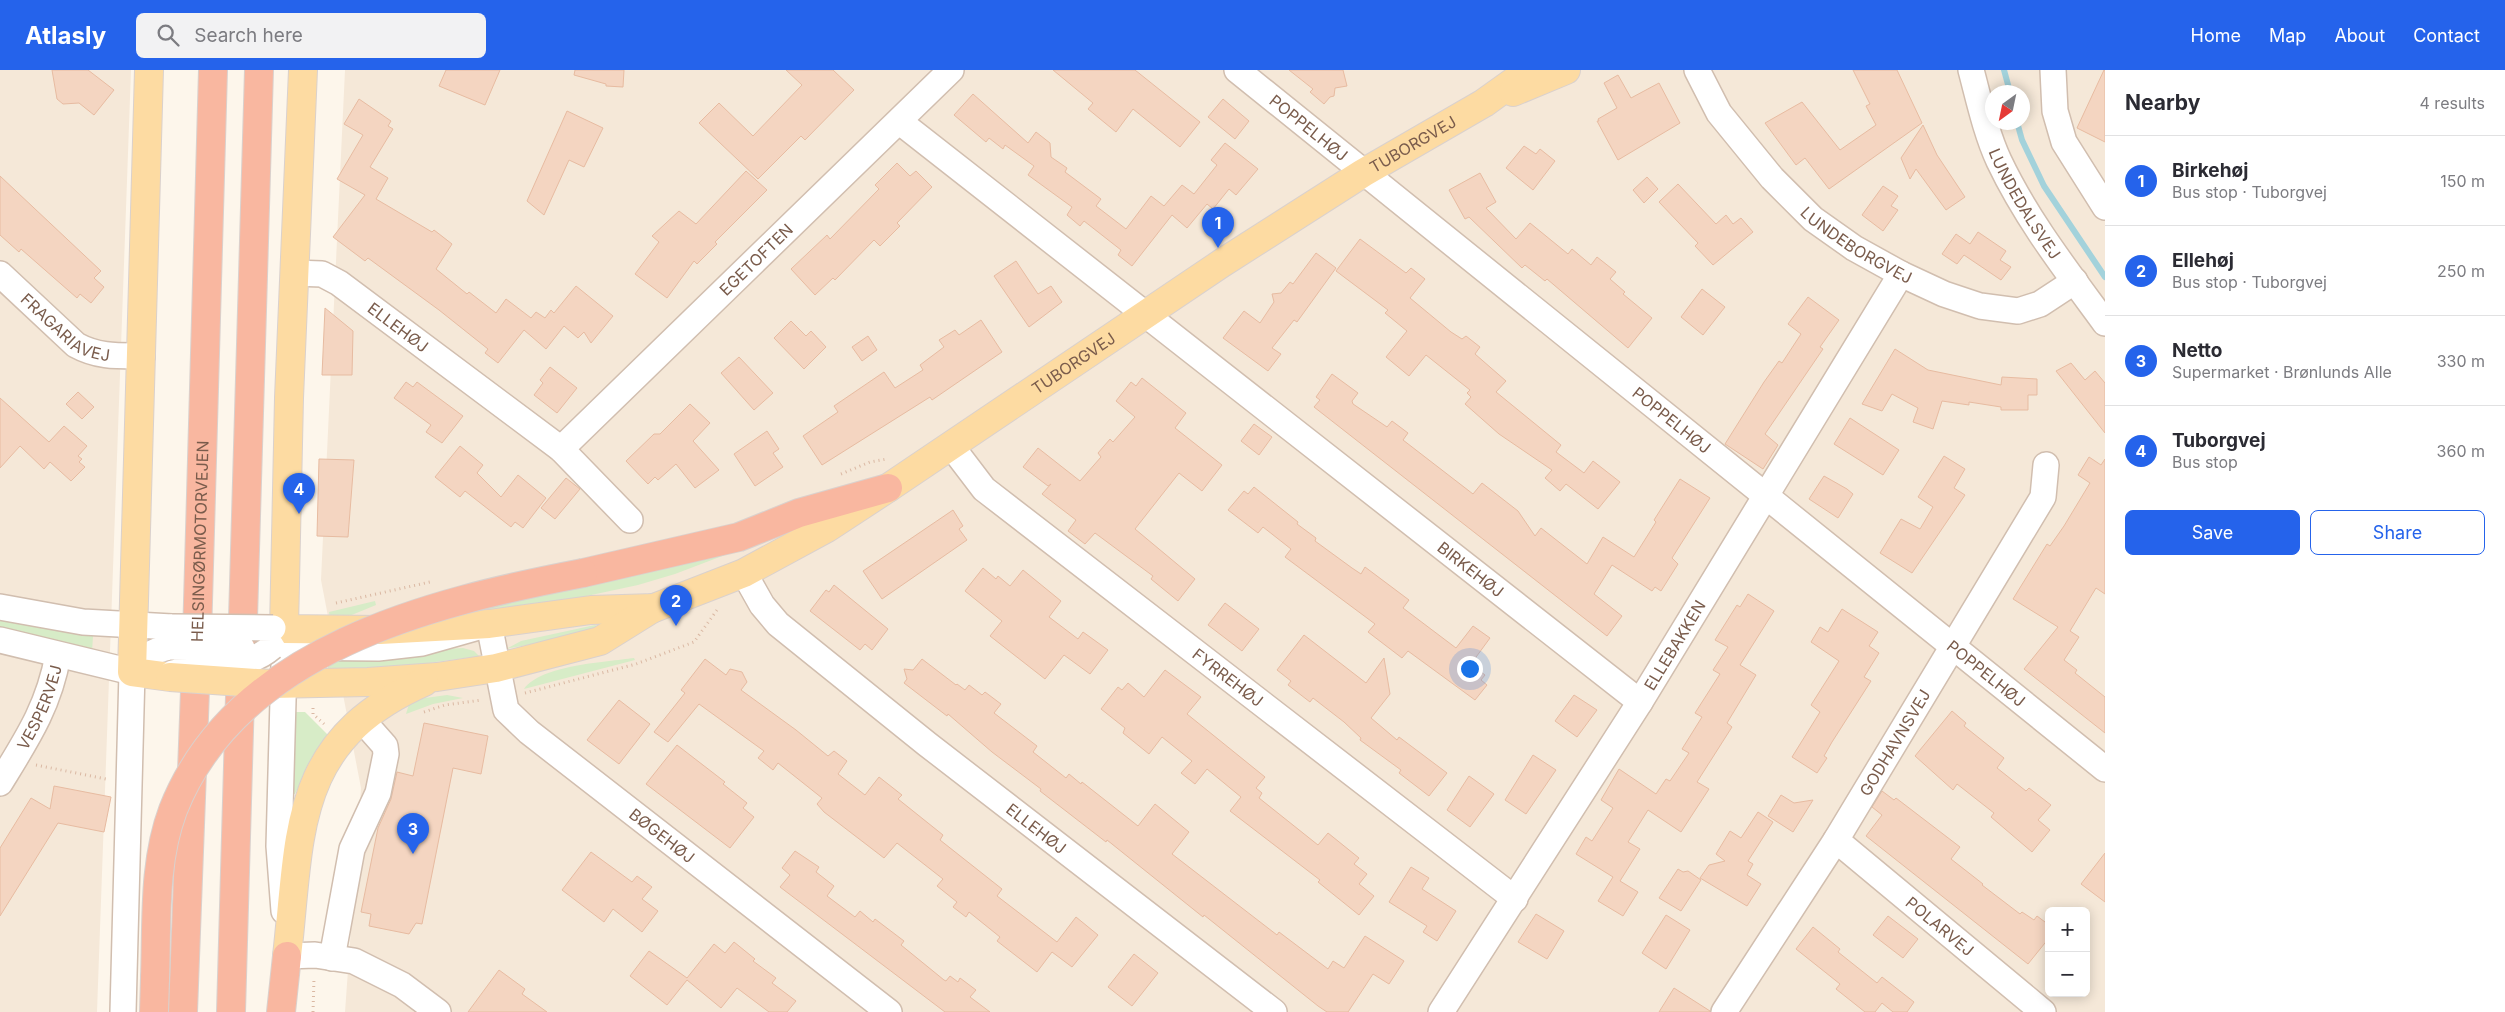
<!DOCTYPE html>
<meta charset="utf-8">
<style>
:root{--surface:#fff;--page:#f2f2f3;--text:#2b2b33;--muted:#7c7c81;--line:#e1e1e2;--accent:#2563eb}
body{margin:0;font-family:Inter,sans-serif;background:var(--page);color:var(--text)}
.controls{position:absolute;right:15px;bottom:15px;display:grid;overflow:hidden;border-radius:8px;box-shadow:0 2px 12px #0003}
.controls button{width:45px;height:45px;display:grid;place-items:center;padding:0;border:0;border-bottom:1px solid var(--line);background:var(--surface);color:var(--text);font:25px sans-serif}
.compass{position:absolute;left:1985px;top:15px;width:45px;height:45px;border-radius:50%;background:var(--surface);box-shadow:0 2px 12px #0003;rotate:213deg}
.you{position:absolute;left:1469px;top:598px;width:18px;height:18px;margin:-12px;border:4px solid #fff;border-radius:50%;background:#1a73e8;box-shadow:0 0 0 8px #1a73e833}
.badge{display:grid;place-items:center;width:32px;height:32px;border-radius:50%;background:var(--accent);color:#fff;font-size:16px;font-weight:700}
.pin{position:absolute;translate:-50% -41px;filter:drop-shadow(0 1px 2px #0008)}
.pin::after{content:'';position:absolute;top:26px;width:18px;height:15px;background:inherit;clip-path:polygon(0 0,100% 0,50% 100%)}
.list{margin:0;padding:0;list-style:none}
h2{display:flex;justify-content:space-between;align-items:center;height:65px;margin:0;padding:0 20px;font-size:21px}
h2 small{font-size:16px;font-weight:400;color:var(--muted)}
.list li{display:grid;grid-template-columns:32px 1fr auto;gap:15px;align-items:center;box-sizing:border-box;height:90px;padding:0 20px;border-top:1px solid var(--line)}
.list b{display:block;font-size:19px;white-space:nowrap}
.list p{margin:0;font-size:16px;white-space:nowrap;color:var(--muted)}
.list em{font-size:16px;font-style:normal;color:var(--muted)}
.actions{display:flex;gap:10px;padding:15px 20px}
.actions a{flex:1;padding:11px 0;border:1px solid var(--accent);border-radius:8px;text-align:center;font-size:18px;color:var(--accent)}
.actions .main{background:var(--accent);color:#fff}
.icon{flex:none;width:28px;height:28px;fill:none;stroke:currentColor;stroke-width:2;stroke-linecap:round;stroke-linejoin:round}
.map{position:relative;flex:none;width:2105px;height:942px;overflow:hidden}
header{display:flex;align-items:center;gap:30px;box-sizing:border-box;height:70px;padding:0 25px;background:var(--accent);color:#fff}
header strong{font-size:24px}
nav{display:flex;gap:28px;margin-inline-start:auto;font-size:18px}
.search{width:350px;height:45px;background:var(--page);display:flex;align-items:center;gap:12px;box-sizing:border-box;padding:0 18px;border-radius:8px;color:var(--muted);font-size:19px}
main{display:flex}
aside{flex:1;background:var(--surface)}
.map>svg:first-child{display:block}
.residential{fill:#f5e8d8;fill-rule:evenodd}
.green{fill:#d7ecc7}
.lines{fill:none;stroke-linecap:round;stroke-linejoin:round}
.stream{stroke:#a3d2db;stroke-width:6}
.building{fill:#f4d5c1;stroke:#e7bba1}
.minor-casing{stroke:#d1beaf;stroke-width:28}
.major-casing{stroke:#dad1cd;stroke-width:30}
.highway-casing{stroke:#dad1cd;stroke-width:30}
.path{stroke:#dab8a3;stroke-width:3;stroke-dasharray:1 4;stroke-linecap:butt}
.minor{stroke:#fff;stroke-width:25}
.major{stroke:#fddba2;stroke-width:28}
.highway{stroke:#f9b7a0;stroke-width:28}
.minor-bridge-casing{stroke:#d1beaf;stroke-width:28;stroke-linecap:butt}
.major-bridge-casing{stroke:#dad1cd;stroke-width:30;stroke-linecap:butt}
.highway-bridge-casing{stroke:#dad1cd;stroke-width:30;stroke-linecap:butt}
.minor-bridge{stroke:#fff;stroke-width:25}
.major-bridge{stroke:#fddba2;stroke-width:28}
.highway-bridge{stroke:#f9b7a0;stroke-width:28}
.labels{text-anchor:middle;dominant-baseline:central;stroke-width:5;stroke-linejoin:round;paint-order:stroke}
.street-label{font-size:16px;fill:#7a5c4c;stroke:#fffaf2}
</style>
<header>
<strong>Atlasly</strong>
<div class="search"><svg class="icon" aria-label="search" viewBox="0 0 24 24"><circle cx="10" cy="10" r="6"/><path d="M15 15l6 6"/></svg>Search here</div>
<nav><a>Home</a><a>Map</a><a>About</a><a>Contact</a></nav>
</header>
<main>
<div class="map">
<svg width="2105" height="942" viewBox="0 0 2105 942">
<rect width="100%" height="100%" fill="#fdf6eb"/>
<path class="residential" d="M0 0H131L97 942H0Z
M345 0H2105V942H345L361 718 321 510ZM1992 22H2022V52H1992ZM2049 841H2086V923H2049Z"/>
<path class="green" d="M759 472 675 504 638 515 540 536 457 545Z
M375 531 376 535 342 549H330L329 542Z
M0 549 93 566 92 582 0 559Z
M595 555 597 556 595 559 564 568 506 579 521 571Z
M463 578 474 581 479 586 399 597 328 601V585Z
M634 588 635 590 524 619C541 595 606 592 634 588Z
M447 625 463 628 433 634 406 644 409 634 425 628Z
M294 642H305L329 666 310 694 295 724H293Z"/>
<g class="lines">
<path class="stream" d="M2004 0 2010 22
M2017 52 2022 70 2044 116 2105 207"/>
</g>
<path class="building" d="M52 0H88L114 20 94 45 79 33 63 34 57 29Z
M446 0H500L485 35 439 16Z
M575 0H624L623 17 606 16V14L574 5Z
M786 0H833L854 20 805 70 801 66 758 109 699 53 719 33 753 66 802 15Z
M1053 0H1135L1200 52 1180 77 1133 39 1116 62 1088 39 1093 33Z
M1289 0H1343L1347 16 1335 18 1334 26 1330 27 1324 34 1310 22 1313 19Z
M1853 0H1897L1922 53 1829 119 1805 88 1796 95 1765 53 1802 32 1840 80 1876 55 1866 36 1870 34Z
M2104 0H2105V72L2077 58Z
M1618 5 1631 28 1659 13 1680 53 1618 90 1597 51H1599L1598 49 1617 38 1604 13Z
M973 24 1028 73 1036 62 1050 73 1051 87 1067 98 1065 102 1101 129 1096 136 1126 159 1151 126 1164 136 1182 115 1194 124 1217 95 1211 90 1225 73 1258 99 1236 125 1229 119 1213 139 1207 134 1187 158 1172 145 1132 196 1118 185 1121 180 1084 151 1080 156 1067 145 1072 137 1028 105 1034 96 1005 75 1003 79 989 68 986 72 954 45Z
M359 29 391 51 388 56 393 59 370 97 388 108 376 129 432 162 434 160 452 174 436 199 467 224 469 222 496 243 506 229 531 248 536 242 545 248 551 240 554 243 576 216 613 246 591 273 584 262 578 268 564 256 546 279 524 260 498 293 485 283 488 279 439 240 368 188 365 191 333 167 365 125 337 109 363 65 344 54Z
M1223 29 1249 51 1235 69 1208 47Z
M567 41 603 58 584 97 569 90 544 145 527 131Z
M1923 55 1937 85 1965 127 1946 140 1916 99 1910 109 1901 88Z
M1524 76 1536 84 1540 79 1555 91 1533 120 1506 98Z
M897 93 910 106 916 101 932 117 897 153 900 156 880 176 874 170 835 210 833 208 815 225 791 199 827 165 830 169 879 119 875 115Z
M746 101 767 120 715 172 717 174 697 194 694 191 667 228 635 204 659 172 652 166 679 141 696 154Z
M1480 103 1496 132 1486 138 1516 169 1530 153 1568 184 1572 179 1591 195 1597 187 1616 202 1610 209 1625 222 1623 224 1652 248 1628 278 1547 209 1545 211 1525 195 1522 198 1469 147 1465 149 1449 120Z
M0 106 101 201 94 208 104 217 91 233 80 224 77 228 21 179 19 182 0 165Z
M1647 107 1658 119 1644 133 1633 120Z
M1678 114 1716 154 1726 145 1733 154 1741 148 1753 162 1713 195 1695 176 1698 173 1659 132Z
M1883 116 1898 126 1891 136 1898 140 1883 161 1862 145Z
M1978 162 2006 181 2000 190 2011 197 2001 210 1964 185 1957 194 1942 184 1956 164 1970 174Z
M1360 169 1406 203 1411 198 1425 209 1410 228 1451 262 1462 269 1466 266 1480 277 1475 284 1506 311 1496 322 1561 375 1556 382 1584 403 1593 391 1620 412 1598 439 1566 414 1560 421 1545 408 1552 400 1499 364 1465 334 1471 327 1467 323 1470 320 1426 285 1409 306 1386 287 1407 261 1385 243 1388 240 1336 201Z
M1316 183 1336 198 1297 252 1294 250 1272 278 1281 284 1268 301 1223 268 1244 241 1260 253 1274 232 1272 224 1281 223 1290 212 1293 214Z
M1016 191 1038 224 1051 216 1062 232 1029 257 994 206Z
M1702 219 1725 237 1703 265 1681 247Z
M1808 227 1839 250 1820 277 1823 279 1765 364 1778 375 1763 399 1725 374 1764 312 1779 291 1782 293 1801 264 1788 254Z
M325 238 353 261 352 305H322Z
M981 250 1002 282 932 330 930 327 822 395 803 366 838 342 834 336 884 302 895 318 923 300 920 295 944 277 939 270 955 260 959 265Z
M791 251 806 266 811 261 826 277 804 299 774 268Z
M868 266 877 280 862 291 852 277Z
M1895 279 1928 300 2001 315 2002 307 2037 309V325H2028V340H2001V337L1969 332V335L1942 331 1933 359 1913 352 1918 338 1892 324 1882 341 1862 334Z
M739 287 773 323 754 340 721 303Z
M2071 293 2085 310 2095 301 2105 313V363L2056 301Z
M550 297 577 318 557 343 534 325 543 313 540 310Z
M1332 304 1358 323 1352 331 1353 334 1387 357 1392 351 1408 363 1403 370 1473 424 1482 413 1518 441 1535 466 1541 458 1587 494 1603 467 1634 487 1656 452 1654 450 1680 409 1710 428 1672 488 1678 494 1661 521 1655 517 1652 521 1612 495 1594 524 1622 546 1607 566 1314 337 1320 330 1316 327Z
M1142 308 1186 343 1175 358 1222 395 1202 421 1179 403 1135 459 1195 509 1178 531 1151 509 1153 506 1095 463 1085 474 1068 461 1076 450 1042 424 1051 414 1048 416 1023 397 1038 378 1080 411 1101 387 1098 383 1110 369 1113 372 1135 347 1116 331 1131 312 1136 316Z
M406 312 413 317 417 312 463 346 442 373 426 362 431 355 394 328Z
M78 322 94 337 82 349 66 334Z
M0 328 49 372 64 356 87 376 78 386 82 389 79 392 85 397 71 411 50 392 44 399 20 376 0 398Z
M690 334 710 353 693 371 719 400 695 418 676 394 658 410 655 407 648 414 626 391 654 364H660Z
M1850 348 1899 380 1883 405 1834 374Z
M1254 354 1272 367 1259 385 1241 371Z
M767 361 779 379 773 383 783 397 755 416 734 384Z
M460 376 483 395 477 403 501 427 518 405 546 428 523 458 515 452 511 457 465 421 460 427 435 407Z
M1944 386 1965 399 1954 418 1965 425 1912 503 1880 483 1901 449 1920 459 1933 437 1918 427Z
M2089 387 2101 395 2105 389V524L2096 518 2070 561 2079 567 2064 590 2077 600 2075 603 2105 627V663L2024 599 2058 557 2013 529 2047 474 2050 476 2064 456 2090 413 2078 405Z
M319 389 354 390 348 467 317 466Z
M1824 406 1847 419 1853 424 1838 448 1809 429Z
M566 408 580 419 555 449 541 438Z
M1254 417 1298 452 1297 454 1316 468 1315 471 1352 498 1361 504 1365 497 1409 530 1403 538 1456 578 1473 556 1490 568 1471 594 1485 605 1481 610 1487 615 1475 630 1408 581 1402 588 1368 562 1375 554 1285 487 1291 479 1263 457 1258 463 1228 440 1244 421 1248 424Z
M953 440 963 456 959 459 967 470 882 529 863 501Z
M983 498 996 509 998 506 1010 516 1023 500 1061 531 1049 547 1078 569 1083 562 1108 580 1090 604 1064 585 1045 609 990 566 1002 551 965 521Z
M834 515 888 559 872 580 865 574 860 580 810 541 826 520 829 522Z
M1748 524 1774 541 1740 595 1756 605 1727 653 1732 657 1697 712 1709 719 1681 762 1648 740 1628 772 1640 779 1620 811 1638 822 1623 846 1598 831 1613 807 1576 784 1586 767 1592 771 1613 738 1601 730 1619 699 1656 724 1666 709 1670 711 1689 683 1682 679 1702 647 1695 643 1720 604 1713 600 1728 577 1715 570 1737 535 1740 537Z
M1225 533 1259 559 1242 581 1208 555Z
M1842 539 1878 562 1869 576 1879 583 1864 607 1871 611 1832 672 1824 686 1827 688 1817 703 1792 687 1820 642 1811 635 1839 591 1811 572 1820 557 1828 562Z
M1304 565 1366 613 1384 588 1390 624 1371 648 1397 670 1399 667 1447 703 1429 726 1399 703 1401 700 1360 670 1361 668 1344 652 1313 628 1310 632 1288 615 1291 611 1277 600Z
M705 589 726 605 730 599 742 602 747 612 741 620 796 660 828 686 834 681 847 691 838 704 865 725 879 707 902 725 898 729 943 765 940 770 1002 819 997 826 1057 872 1076 847 1098 865 1072 897 1052 882 1037 902 997 871 1000 867 969 842 966 847 953 837 957 832 937 816 943 809 897 773 884 788 824 742 817 734 822 728 778 693 773 700 758 688 764 681 699 634 668 672 654 662 685 623 681 620Z
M922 589 956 615 957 614 965 620 969 615 982 625 985 622 1001 634 994 643 1037 676 1033 682 1066 708 1069 704 1081 714 1082 712 1138 756 1155 734 1189 762 1172 784 1277 865 1279 862 1328 899 1333 891 1344 898 1365 866 1404 891 1389 914 1373 904 1348 942H1327L1318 936 1204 845 1203 847 1107 770 1106 772 1040 721 1041 719 992 682 948 644 947 646 904 613 907 609 904 599 913 600Z
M1165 600 1201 627 1187 644 1265 707 1256 718 1262 723 1259 728 1318 775 1328 763 1359 788 1354 794 1367 804 1359 814 1374 826 1359 845 1318 812 1320 810 1230 741 1241 727 1207 699 1195 714 1181 703 1192 691 1162 667 1149 684 1123 663 1125 658 1101 639 1118 617 1122 620 1128 613 1144 627Z
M1574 625 1597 640 1577 667 1555 651Z
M619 630 650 654 619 694 587 670Z
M1952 641 1966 653 1964 656 2004 688 1997 698 2026 721 2029 718 2051 735 2038 750 2050 760 2032 782 1991 747 1994 743 1957 714 1953 720 1915 686Z
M424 653 488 666 481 704 453 698 422 854 416 853 409 864 369 856 371 844 361 842 378 758 391 729 397 702 413 706Z
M677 675 725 712 723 714 747 733 743 738 754 747 730 778 646 714Z
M1533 685 1556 700 1526 744 1505 730Z
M1469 706 1494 724 1470 757 1447 740Z
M54 716 111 727 104 762 58 753 0 846V778L31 728 50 739Z
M1882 721 1894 730 1896 728 1960 777 1951 789 1983 814 1982 815 2020 844 2022 842 2034 850 2037 846 2049 855V868L2028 894 1866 766 1882 745 1872 737Z
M1781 725 1794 733 1813 730 1793 762 1768 746Z
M1758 742 1773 752 1748 791 1753 794 1747 805 1761 814 1747 836 1700 808 1709 795 1725 791 1716 784 1730 761 1741 768Z
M795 781 819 797 816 802 834 816 827 826 855 847 860 841 873 852 875 849 904 871 901 875 944 910 946 911 950 906 958 912 960 908 976 920 970 927 990 942H945L780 817 790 805 782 798Z
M591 782 632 812 637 806 652 817 642 829 658 841 642 862 613 839 604 852 562 820Z
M2105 783V832L2081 814Z
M1411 797 1429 808 1422 819 1456 841 1437 871 1423 862 1427 856 1389 832Z
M1678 799 1683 802 1688 801 1701 810 1681 841 1659 828Z
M1536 844 1564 861 1547 889 1518 872Z
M1666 845 1690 860 1666 899 1642 883Z
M1888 846 1918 869 1903 888 1873 865Z
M1813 857 1840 879 1838 882 1877 913 1882 907 1914 932 1907 942H1893L1882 933 1875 942H1865L1836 919 1840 914 1796 879Z
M734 872 755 889 753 891 776 908 772 913 796 931 787 942H769L737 918 721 938 687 910 667 935 630 906 649 881 687 908 714 874 725 883Z
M1134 884 1158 903 1132 936 1108 917Z
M499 900 525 919 522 924 547 942H468Z
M1674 918 1710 941V942H1659Z"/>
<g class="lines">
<g class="minor-casing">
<g id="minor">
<path id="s1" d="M1237 0 2105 699"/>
<path id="s2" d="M1697 0 1719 43 1772 108 1813 149 1854 178 1901 204 1944 224 1980 236 2018 241 2040 234 2075 211"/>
<path id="s3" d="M1971 0C1979 30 1986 63 1999 91 2027 150 2067 201 2105 253"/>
<path d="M2053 0 2055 41 2064 72 2105 137"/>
<path id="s4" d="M900 52 1640 632"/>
<path id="s5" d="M294 203 322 204 339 213 561 379 630 450"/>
<path id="s6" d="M0 204 76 275C98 287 117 286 142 286"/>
<path id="s7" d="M952 377 984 419 1515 829"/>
<path id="s8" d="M561 379 951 0"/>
<path id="s9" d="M744 503 762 535 778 554 927 674 1274 942"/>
<path d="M0 537 83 552 172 557"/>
<path d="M0 570 132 602"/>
<path id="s10" d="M272 577 378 578 422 573 489 554 506 640 529 662 889 942"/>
<path id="s11" d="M0 713C27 669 49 636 58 585"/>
<path id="s12" d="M1836 770 2043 942"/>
<path d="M284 841 279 776 284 594"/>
<path d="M287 886 315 885 354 891 402 915 438 942"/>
<path d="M332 888 352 779 378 723 386 684 385 676 362 650"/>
<path d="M123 942 132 602C142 587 153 580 171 577"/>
<path id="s13" d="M1441 942 1640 632 1901 204"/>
<path id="s14" d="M1724 942 1836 770 2043 427 2046 395"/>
</g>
</g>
<g class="major-casing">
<g id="major">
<path d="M149 0 132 602 170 607"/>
<path id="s15" d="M303 0 289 328 284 559 380 560 489 554 591 540 654 538 744 503 827 458 888 418 1222 193 1363 103 1484 33 1530 0"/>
<path d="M1513 22 1566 0"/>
<path d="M271 614 368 612 437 607 496 598 600 571 653 538"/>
<path d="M287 886C301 762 291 671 424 612"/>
</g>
</g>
<g class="highway-casing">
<g id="highway">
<path d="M583 503 739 467 799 443 888 418"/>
<path d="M242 583 259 0"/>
<path d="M154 942 155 908"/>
<path id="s16" d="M183 942 197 567 213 0"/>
<path d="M231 942 240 626"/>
<path d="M281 942 287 886"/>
</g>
</g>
<path class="path" d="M841 404 870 392 887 389
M336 533 430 512
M525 623 636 594 694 572 717 540
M313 638V644L324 654
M424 642 445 635 482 630
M36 695 106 709
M313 942 314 908"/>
<use href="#minor" class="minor"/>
<use href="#major" class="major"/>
<use href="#highway" class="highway"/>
<g class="minor-bridge-casing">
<path id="minor-bridge" d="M172 557 273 558
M171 577 242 578
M173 603C186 600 199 597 212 594 237 590 251 595 272 577"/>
</g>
<g class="major-bridge-casing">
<path id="major-bridge" d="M170 607 271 614"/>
</g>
<g class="highway-bridge-casing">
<path id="highway-bridge" d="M155 908C157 853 153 793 173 740 236 579 432 532 583 503"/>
</g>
<use href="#minor-bridge" class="minor-bridge"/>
<use href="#major-bridge" class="major-bridge"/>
<use href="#highway-bridge" class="highway-bridge"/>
</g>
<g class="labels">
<g class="street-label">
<text stroke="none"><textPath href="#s1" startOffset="92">POPPELHØJ</textPath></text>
<text stroke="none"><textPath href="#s15" startOffset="1822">TUBORGVEJ</textPath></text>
<text stroke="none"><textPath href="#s3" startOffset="145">LUNDEDALSVEJ</textPath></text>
<text stroke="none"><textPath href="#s2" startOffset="241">LUNDEBORGVEJ</textPath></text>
<text stroke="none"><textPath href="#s8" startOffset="272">EGETOFTEN</textPath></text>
<text stroke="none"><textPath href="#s6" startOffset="86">FRAGARIAVEJ</textPath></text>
<text stroke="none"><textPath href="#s5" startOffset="121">ELLEHØJ</textPath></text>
<text stroke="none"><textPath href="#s15" startOffset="1418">TUBORGVEJ</textPath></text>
<text stroke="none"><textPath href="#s1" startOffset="558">POPPELHØJ</textPath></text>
<text stroke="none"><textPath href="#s16" startOffset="471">HELSINGØRMOTORVEJEN</textPath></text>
<text stroke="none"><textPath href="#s4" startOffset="725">BIRKEHØJ</textPath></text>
<text stroke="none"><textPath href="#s13" startOffset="435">ELLEBAKKEN</textPath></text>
<text stroke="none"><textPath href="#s1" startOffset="962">POPPELHØJ</textPath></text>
<text stroke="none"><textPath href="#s7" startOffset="361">FYRREHØJ</textPath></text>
<text stroke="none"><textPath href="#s11" startOffset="86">VESPERVEJ</textPath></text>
<text stroke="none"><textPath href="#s14" startOffset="319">GODHAVNSVEJ</textPath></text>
<text stroke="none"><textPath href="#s9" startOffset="391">ELLEHØJ</textPath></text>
<text stroke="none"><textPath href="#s10" startOffset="508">BØGEHØJ</textPath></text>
<text stroke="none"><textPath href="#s12" startOffset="135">POLARVEJ</textPath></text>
</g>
</g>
</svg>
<div class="controls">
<button>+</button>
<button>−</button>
</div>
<svg class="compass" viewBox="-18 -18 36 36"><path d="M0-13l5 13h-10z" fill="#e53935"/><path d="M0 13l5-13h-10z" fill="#7c7c81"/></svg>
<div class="you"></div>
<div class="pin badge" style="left:1218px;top:178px">1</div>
<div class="pin badge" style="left:676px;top:556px">2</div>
<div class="pin badge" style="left:413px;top:784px">3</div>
<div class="pin badge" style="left:299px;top:444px">4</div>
</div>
<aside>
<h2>Nearby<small>4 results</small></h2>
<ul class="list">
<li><span class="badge">1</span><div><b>Birkehøj</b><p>Bus stop · Tuborgvej</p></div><em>150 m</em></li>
<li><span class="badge">2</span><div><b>Ellehøj</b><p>Bus stop · Tuborgvej</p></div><em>250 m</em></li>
<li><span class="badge">3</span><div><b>Netto</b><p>Supermarket · Brønlunds Alle</p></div><em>330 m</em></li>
<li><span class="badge">4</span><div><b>Tuborgvej</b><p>Bus stop</p></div><em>360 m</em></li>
</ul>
<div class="actions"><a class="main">Save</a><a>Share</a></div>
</aside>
</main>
